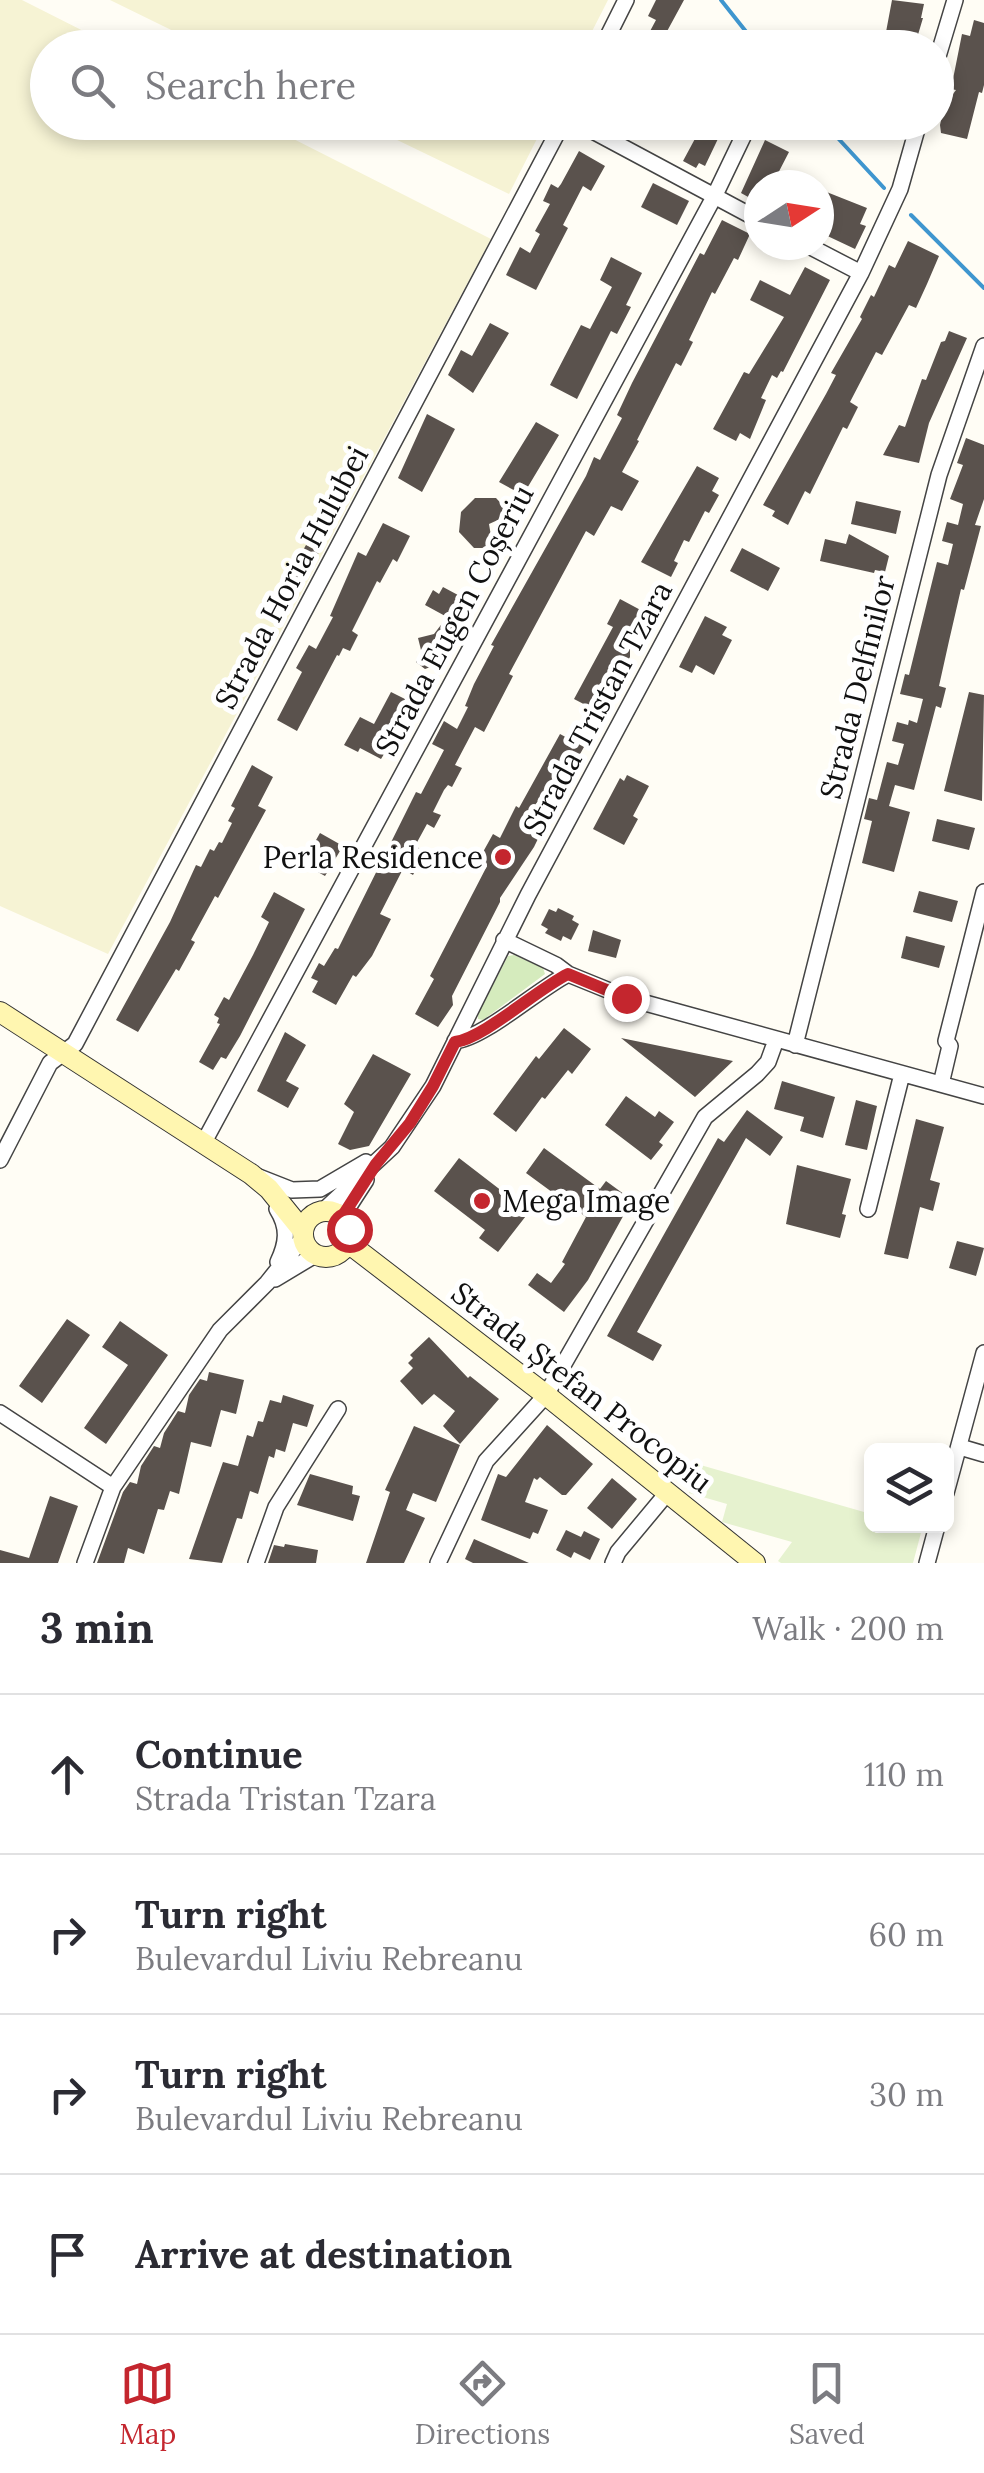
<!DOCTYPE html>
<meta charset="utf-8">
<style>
:root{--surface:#fff;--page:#f7f7f7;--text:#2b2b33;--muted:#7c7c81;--line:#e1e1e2;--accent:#c4262e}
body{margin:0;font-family:Lora,serif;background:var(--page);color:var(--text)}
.controls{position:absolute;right:30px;bottom:30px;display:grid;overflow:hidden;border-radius:15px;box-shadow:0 5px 15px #0003}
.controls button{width:90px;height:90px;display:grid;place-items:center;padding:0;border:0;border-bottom:2px solid var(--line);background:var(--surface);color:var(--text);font:50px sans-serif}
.compass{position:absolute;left:744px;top:170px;width:90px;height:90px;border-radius:50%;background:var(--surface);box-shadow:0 5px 15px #0003;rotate:78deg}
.stop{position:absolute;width:30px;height:30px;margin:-22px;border:8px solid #c4262e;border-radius:50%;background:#fff}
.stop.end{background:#c4262e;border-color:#fff;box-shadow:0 2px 10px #0008}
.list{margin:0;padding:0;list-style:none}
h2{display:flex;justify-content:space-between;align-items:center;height:130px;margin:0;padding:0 40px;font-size:42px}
h2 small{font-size:32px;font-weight:400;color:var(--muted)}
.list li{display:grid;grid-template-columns:65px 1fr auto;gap:30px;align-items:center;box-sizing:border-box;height:160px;padding:0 40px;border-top:2px solid var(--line)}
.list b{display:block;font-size:38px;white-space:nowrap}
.list p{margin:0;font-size:32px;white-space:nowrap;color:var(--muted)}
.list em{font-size:32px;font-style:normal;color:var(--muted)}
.icon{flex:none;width:55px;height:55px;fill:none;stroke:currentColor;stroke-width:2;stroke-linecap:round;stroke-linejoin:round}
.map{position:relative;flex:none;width:984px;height:1563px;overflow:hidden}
.search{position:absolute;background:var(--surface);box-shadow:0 5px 15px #0003;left:30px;right:30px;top:30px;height:110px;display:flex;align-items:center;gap:25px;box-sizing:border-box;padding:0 35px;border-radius:55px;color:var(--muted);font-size:38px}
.sheet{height:770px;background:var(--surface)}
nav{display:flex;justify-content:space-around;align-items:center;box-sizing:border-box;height:140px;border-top:2px solid var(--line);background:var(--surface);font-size:28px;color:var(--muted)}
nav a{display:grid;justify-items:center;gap:5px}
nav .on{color:var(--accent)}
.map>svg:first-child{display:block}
.farmland{fill:#f6f3d4}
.green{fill:#d5ebbd}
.pitch{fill:#e6f2cf}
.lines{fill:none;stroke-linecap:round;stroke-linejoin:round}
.stream{stroke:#3f96cf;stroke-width:4}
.building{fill:#5a524d}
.street-casing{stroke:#444;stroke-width:18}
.secondary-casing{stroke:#333;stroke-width:22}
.street{stroke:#fff;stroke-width:15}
.secondary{stroke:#fff6b0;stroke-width:20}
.route{stroke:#c4262e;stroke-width:12}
.poi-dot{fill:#c4262e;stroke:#fff;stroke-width:4}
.labels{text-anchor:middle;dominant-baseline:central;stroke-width:10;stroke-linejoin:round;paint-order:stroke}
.street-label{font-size:30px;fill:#111;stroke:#fff}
.poi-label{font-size:30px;fill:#111;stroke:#fff;text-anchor:end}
</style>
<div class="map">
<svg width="984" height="1563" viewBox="0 0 984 1563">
<rect width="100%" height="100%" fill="#fffdf5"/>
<path class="farmland" d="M0 0H22L115 47 48 48V122L262 123 491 239 108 954 0 906Z
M110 0H608L584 47 208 48Z
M362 123H545L509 194Z"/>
<path class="green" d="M514 955 543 968 545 974 483 1020 478 1019V1014L508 956Z"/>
<path class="pitch" d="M697 1464 871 1514 872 1526H911L922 1529 913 1563H781L778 1561 792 1542 722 1522 727 1504 689 1493Z"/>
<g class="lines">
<path class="stream" d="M721 0 759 48
M823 122 884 188
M911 215 984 288"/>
</g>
<path class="building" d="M656 0H684L665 35 687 48H641L656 20 648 16Z
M892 0 924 4 921 18H923L914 48H883Z
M974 20 984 23V85L982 93 979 92 967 139 941 133 940 125 944 106 956 90 951 89 962 34 970 36Z
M704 122H726L705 166 699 163 696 168 683 161Z
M765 140 789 152 772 185H759V203L741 193Z
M579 151 605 166 591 191 583 186 563 225 568 228 536 290 506 275 520 247 530 253 540 234 535 231 550 204 543 201 551 184 558 188 561 184Z
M653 183 689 201 677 225 641 207Z
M819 189 867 208 860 224 866 226 855 249 819 232Z
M722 220 750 234 738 260 734 258 715 294 712 292 689 340 693 342 681 366 676 363 637 440 639 441 622 472 639 481 622 511 611 506 594 536 586 531 509 674 513 676 484 732 475 727 455 765 462 768 452 787 448 785 444 790 433 812 441 815 434 828 427 824 415 846 425 851 413 875 403 869 380 914 391 919 372 956 356 977 353 975 336 1005 312 992 318 981 311 978 319 963 324 966 335 948 338 949 416 792 421 794 444 750 432 744 444 721 457 729 468 707 465 706 474 684 494 646 491 645 586 476 594 457 600 460 622 418 617 415 632 383 700 253 704 255Z
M908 241 939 256 927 284 916 308 909 305 882 355 876 352 850 402 858 407 847 429 843 427 810 494 805 491 788 525 772 516 775 511 763 505 826 394 836 375 831 373 862 319 860 317 871 295 874 297 889 265 895 268Z
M611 257 642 273 626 305 631 307 617 334 611 331 577 399 550 385 581 325 590 329 612 287 600 280Z
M805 267 830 280 783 372 781 371 777 378 772 375 761 398 766 400 750 439 740 433 736 441 713 429 744 372 749 374 784 317 750 300 760 280 790 295Z
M490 323 509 333 473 393 448 375 461 350 472 356Z
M949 331 967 338 929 423 919 463 883 455 899 425 905 427 922 379 926 380 941 342 945 341Z
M427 414 455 429 422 492 398 478Z
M536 422 559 435 523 495 499 482Z
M966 438 984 445V499L975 525 981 526 964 590 961 589 949 641 939 686 946 688 941 708 936 706 914 790 895 785 889 806 910 812 894 872 862 863 872 821 864 819 869 798 877 800 887 762 898 765 904 744 892 741 897 722 908 725 909 720 917 723 923 699 900 694 905 674 909 675 937 562 948 565 953 544 942 541 947 522 958 525 963 504 950 499 963 465 957 463Z
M697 466 719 478 712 491 719 495 709 513 705 511 689 542 684 540 674 561 678 563 671 577 641 562Z
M475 498H496L511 514 489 524 493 548H474L459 532 461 512Z
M856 501 901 511 896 534 851 524Z
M383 523 410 536 397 562 393 559 380 583 377 581 352 631 358 635 350 651 343 648 339 656 337 655 297 731 277 720 302 672 296 668 309 645 316 649 333 617 330 616 358 552 366 556Z
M849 534 889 556 885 572 875 570 874 573 820 561 825 539 846 544Z
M306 545 319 552 303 582 289 575Z
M742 548 780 568 768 591 730 571Z
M443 587 471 602 440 656 441 663 425 669 416 662 422 654 418 638 434 634 447 617 425 605 433 590 439 594Z
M620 599 648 614 630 648V657L597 711 574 699 613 627 607 624Z
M705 616 727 627 722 635 732 640 714 675 696 665 692 673 679 667Z
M391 692 415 704 381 759 360 748 358 752 344 745 360 717 374 724Z
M969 692 984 695 982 801 944 791Z
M560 734 584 747 549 809 552 810 534 847 500 898V902L452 996 453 1005 438 1027 415 1014 434 979 430 976 487 866 478 861 493 834 500 838 516 806 519 808Z
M252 765 273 777 258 806 266 810 218 898 215 896 191 940 195 942 179 971 176 969 138 1032 116 1020 170 922 196 865 201 867 210 849 214 851 219 842 222 843 232 823 228 821 235 808 231 806Z
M627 775 649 786 633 816 638 819 624 845 593 829 620 778 624 781Z
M937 819 975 828 969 850 932 841Z
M320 833 343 846 325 876 307 866 312 858 307 856Z
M919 891 958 901 952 922 913 912Z
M274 892 305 909 240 1036 226 1059 221 1057 213 1070 199 1062 220 1024 217 1023 219 1018 214 1015 224 997 229 1000 253 955 269 922 261 917Z
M558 908 574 916 572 920 579 924 571 940 563 936 561 941 545 933 548 929 541 925 549 909 556 912Z
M593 930 621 940 616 958 588 951Z
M906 936 945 946 939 968 901 958Z
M564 1028 591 1049 572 1074 568 1070 545 1099 542 1097 516 1132 493 1114 536 1056 539 1059Z
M285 1032 306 1045 286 1081 299 1088 288 1108 257 1091Z
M621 1038 733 1061 695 1097Z
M373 1054 411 1074 369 1146 350 1150 338 1144 354 1112 344 1104Z
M782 1081 835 1097 823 1138 800 1131 804 1117 774 1109Z
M626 1096 655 1117 659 1111 674 1122 659 1142 663 1145 651 1160 605 1125Z
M856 1100 877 1106 867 1150 845 1145Z
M747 1110 783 1137 770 1156 746 1138 637 1332 662 1345 653 1361 607 1336 718 1138 724 1142Z
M916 1119 944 1127 930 1180 940 1183 933 1211 920 1207 908 1259 884 1254Z
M544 1148 600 1189 606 1181 632 1200 588 1280 564 1312 528 1285 537 1273 551 1283 565 1264 562 1262 586 1217 526 1173Z
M459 1158 529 1212 498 1252 479 1238 485 1230 434 1191Z
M797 1165 851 1179 842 1214 846 1215 840 1238 786 1224Z
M957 1241 984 1248 976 1276 949 1268Z
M67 1319 90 1335 42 1403 19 1386Z
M120 1321 168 1355 106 1444 84 1428 128 1365 102 1347Z
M429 1337 468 1378 470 1376 499 1399 460 1444 443 1426 455 1411 434 1394 422 1405 400 1381 413 1368 408 1363 413 1358 410 1355Z
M209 1372 244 1380 236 1414 221 1410 211 1447 191 1442 179 1494 170 1491 164 1510 158 1509 144 1554 128 1548 124 1563H97L123 1492 130 1482 137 1484 141 1466 154 1446 160 1448 164 1433 178 1411 185 1413 189 1395 200 1379 207 1381Z
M283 1395 314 1405 307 1427 293 1423 285 1452 276 1449 274 1458 269 1456 258 1494 250 1491 242 1519 237 1518 222 1563 189 1559 223 1462 238 1466 247 1435 253 1437 258 1421 263 1422 270 1400 281 1403Z
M547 1425 593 1464 566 1495H562L540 1477 537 1480 534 1478 525 1502 548 1510 538 1534 533 1532 530 1539 481 1520 498 1474 506 1477Z
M414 1426 460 1445 436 1502 413 1493 406 1510 425 1518 404 1563H366L390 1492 385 1490Z
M310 1474 353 1486 352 1494 360 1496 353 1521 297 1505Z
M612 1478 637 1499 612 1529 587 1508Z
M50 1496 78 1506 58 1563H0V1550L29 1558Z
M566 1530 581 1537 584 1531 600 1539 590 1560 574 1552 571 1558 556 1550Z
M474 1539 529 1563H473L465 1559Z
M285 1544 318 1550 316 1563H268L274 1545 284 1547Z"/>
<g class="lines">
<g class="street-casing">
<path id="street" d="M602 48 626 0
M936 63 955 0
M576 122 759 220
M807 245 861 273
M504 940 556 965 568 974
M455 1041C484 1038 537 990 568 974L627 998 984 1096
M795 1045 939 475 984 346
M941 1084 950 1046 946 1041 984 892
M204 1142 714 197 750 122
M0 1160 50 1063 75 1044 563 122
M259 1177 292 1190 320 1189 366 1162
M277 1209C289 1228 287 1243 278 1262
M868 1209 902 1074
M323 1211 392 1147 433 1086 528 895 861 273 900 189 919 122
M342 1217 366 1180
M275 1279 315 1255
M0 1413 113 1487
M960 1447 984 1454
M946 1493 984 1353
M85 1563 113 1487 220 1330 267 1283 303 1238
M256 1563 276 1507 338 1409
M438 1563 486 1461 546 1395 705 1117 757 1074 768 1062 776 1040
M613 1563 618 1552 668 1492
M927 1563 937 1526"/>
</g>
<g class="secondary-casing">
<path id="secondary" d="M0 1012 251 1174 269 1189 303 1231
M303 1234a23 23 0 1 1 46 0a23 23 0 1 1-46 0Z
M347 1242 546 1395 755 1563"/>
</g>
<use href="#street" class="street"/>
<use href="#secondary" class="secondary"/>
</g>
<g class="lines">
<path class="route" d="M349 1229 342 1217 376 1164 410 1123 433 1086 455 1042C484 1038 536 990 568 974L626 998"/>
</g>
<g class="poi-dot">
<circle cx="503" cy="857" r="10"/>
<circle cx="482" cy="1201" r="10"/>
</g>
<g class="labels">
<g class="street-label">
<text transform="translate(291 577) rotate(-62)">Strada Horia Hulubei</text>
<text transform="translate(454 620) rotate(-62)">Strada Eugen Coșeriu</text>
<text transform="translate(857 687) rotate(-76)">Strada Delfinilor</text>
<text transform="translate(597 708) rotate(-62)">Strada Tristan Tzara</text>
<text transform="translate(582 1387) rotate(38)">Strada Ștefan Procopiu</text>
</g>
<g class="poi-label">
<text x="483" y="857">Perla Residence</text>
<text x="502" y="1201" text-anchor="start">Mega Image</text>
</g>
</g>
</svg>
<div class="controls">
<button><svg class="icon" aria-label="layers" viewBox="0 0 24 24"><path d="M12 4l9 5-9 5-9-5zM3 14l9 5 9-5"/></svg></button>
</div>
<svg class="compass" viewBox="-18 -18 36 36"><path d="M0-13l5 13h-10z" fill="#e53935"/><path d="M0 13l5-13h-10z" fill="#7c7c81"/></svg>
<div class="stop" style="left:349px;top:1229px"></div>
<div class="stop end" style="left:626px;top:998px"></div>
<div class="search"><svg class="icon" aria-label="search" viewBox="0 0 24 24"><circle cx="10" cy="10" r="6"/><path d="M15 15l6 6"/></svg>Search here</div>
</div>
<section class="sheet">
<h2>3 min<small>Walk · 200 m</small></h2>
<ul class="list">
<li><svg class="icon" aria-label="ahead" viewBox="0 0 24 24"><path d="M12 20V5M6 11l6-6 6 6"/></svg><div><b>Continue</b><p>Strada Tristan Tzara</p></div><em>110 m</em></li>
<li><svg class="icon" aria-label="right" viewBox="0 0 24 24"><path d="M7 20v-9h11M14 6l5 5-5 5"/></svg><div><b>Turn right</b><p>Bulevardul Liviu Rebreanu</p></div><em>60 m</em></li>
<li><svg class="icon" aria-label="right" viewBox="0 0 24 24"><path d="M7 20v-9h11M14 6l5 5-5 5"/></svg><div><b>Turn right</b><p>Bulevardul Liviu Rebreanu</p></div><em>30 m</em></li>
<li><svg class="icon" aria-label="arrive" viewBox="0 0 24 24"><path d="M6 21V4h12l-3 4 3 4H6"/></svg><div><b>Arrive at destination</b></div></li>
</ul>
</section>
<nav>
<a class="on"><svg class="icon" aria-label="map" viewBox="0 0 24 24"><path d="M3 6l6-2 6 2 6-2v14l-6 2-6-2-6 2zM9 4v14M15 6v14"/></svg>Map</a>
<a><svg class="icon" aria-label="directions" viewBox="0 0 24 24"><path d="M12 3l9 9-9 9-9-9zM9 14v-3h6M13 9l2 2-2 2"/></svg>Directions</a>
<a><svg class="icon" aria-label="saved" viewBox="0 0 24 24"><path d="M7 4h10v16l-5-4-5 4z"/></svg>Saved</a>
</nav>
